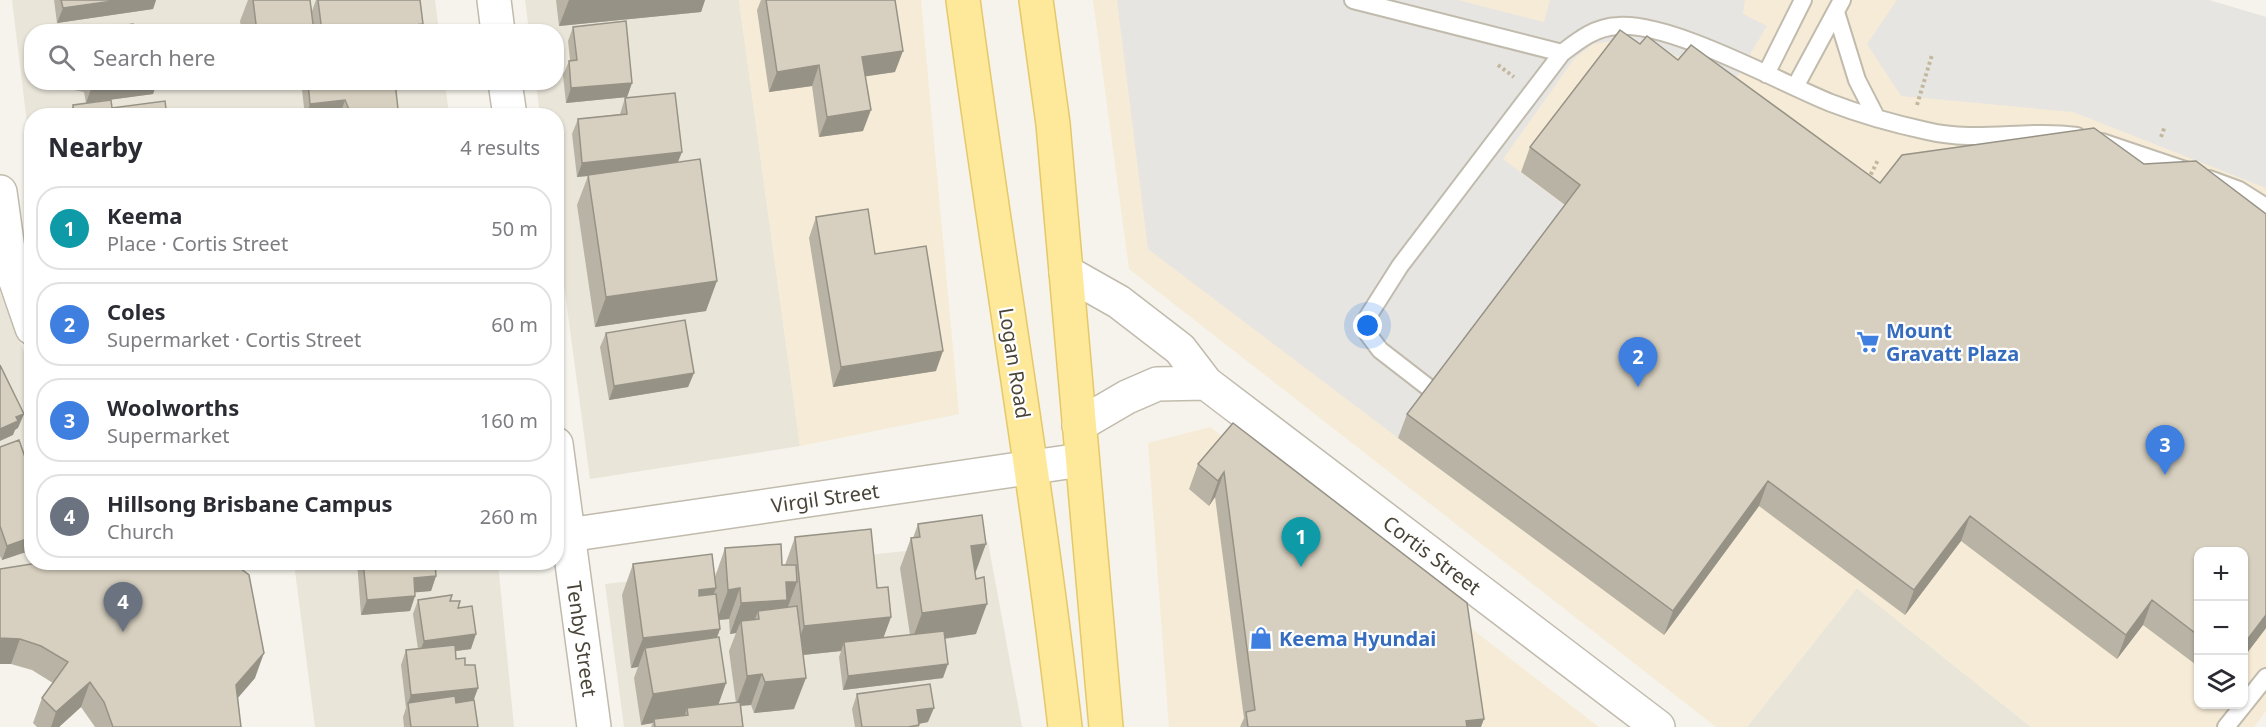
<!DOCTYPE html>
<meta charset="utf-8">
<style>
:root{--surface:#fff;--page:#f2f2f3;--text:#2b2b33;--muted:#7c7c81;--line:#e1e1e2;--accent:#d93025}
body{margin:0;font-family:"Noto Sans",sans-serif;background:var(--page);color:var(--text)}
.controls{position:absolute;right:18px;bottom:18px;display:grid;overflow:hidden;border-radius:12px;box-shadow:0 2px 4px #0004}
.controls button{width:54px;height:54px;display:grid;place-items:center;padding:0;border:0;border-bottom:2px solid var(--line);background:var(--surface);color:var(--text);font:30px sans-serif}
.you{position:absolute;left:1368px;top:326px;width:21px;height:21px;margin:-15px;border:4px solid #fff;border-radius:50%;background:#1a73e8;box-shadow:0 0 0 9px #1a73e833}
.badge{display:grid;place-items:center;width:39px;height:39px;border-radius:50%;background:var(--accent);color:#fff;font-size:20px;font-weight:700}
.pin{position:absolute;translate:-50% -50px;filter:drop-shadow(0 2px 3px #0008)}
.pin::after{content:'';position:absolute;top:32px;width:21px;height:18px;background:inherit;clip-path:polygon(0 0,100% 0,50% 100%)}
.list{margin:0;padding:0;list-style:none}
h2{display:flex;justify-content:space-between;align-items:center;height:78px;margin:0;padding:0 24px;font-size:26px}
h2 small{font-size:20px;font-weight:400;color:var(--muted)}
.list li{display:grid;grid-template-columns:39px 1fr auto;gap:18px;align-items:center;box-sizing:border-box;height:84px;margin:0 12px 12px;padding:0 12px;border:2px solid var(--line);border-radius:24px}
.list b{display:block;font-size:22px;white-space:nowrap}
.list p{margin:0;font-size:20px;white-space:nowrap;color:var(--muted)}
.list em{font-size:20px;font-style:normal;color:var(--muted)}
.icon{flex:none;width:33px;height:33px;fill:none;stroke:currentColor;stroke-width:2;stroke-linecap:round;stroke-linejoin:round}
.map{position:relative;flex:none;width:2266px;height:727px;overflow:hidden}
.search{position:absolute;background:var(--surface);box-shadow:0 2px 4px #0004;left:24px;top:24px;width:540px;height:66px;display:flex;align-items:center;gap:15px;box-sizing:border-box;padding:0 21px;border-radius:24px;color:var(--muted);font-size:22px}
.panel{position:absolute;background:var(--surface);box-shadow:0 2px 4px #0004;left:24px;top:108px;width:540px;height:462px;border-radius:24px}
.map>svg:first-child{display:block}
.residential{fill:#e9e5d9}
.commercial{fill:#f6ebd6;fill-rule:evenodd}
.parking{fill:#e7e5e2}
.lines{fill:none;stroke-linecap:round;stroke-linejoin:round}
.service-casing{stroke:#c1bbad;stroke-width:20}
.minor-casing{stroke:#c1bbad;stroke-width:36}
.primary-casing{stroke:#e5c869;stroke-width:36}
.path{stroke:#c3b89e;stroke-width:4;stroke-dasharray:3 3;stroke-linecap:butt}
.service{stroke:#fff;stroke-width:16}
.minor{stroke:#fff;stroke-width:33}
.primary{stroke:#fee99a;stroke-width:33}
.wall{fill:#b9b3a5;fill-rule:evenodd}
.shaded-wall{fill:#969286}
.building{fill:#d7d0c0;stroke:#969286;stroke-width:1.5}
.labels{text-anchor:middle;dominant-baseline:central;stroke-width:4.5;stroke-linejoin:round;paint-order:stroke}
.shop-label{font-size:20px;font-weight:bold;fill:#366cbe;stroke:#fff;text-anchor:start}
.street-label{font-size:20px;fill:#4a4438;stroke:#fff}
</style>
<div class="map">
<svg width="2266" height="727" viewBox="0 0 2266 727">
<rect width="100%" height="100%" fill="#f5f3eb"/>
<path class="residential" d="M12 0H435L439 31 32 32V82L445 83 449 115 32 116 31 156Z
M525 0H739L800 446 590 479 557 233 556 116 540 115 536 83 556 82V32L529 31Z
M0 292 31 369 32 562 79 563 0 585Z
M988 542 1022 727H624L605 584Z
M294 563H498L514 727H315Z
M1857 588 2031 727H1747Z"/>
<path class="commercial" d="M739 0H921L959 414 800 446Z
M1093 0H2209L2266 17V711L2254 727H2031L1857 588 1747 727H1716L1129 269ZM2198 552H2244V704H2198Z
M1210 427 1599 727H1169L1148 443Z"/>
<path class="parking" d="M1117 0H1458L1544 22 1550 0H1745L1743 14 1767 26 1733 83 1647 42 1620 40 1593 44 1574 59 1503 159 1571 210 1398 438 1148 249Z
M1897 0H2209L2266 17V188L2073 112 1901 96 1867 44Z"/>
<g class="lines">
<g class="service-casing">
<path id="service" d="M1353 0 1562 53
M1836 12 1857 80 1876 117
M1766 74 1803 0
M1795 87 1842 0
M2102 142 2185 170
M2209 179 2239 190 2266 207
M1433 391 1380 350 1368 334 1367 318 1400 266 1562 53C1579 40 1595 27 1618 26 1671 22 1779 82 1831 103 1862 115 1895 124 1927 131 1977 143 2026 129 2077 136
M2226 727 2266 677"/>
</g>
<g class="minor-casing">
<path id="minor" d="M494 0 498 32
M505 82 510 116
M0 192 10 264 32 328
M1066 272 1119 302 1180 349 1206 383 1658 727
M1079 425 1127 397 1157 384 1206 383
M556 444 594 727
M568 535 1081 460"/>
</g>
<g class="primary-casing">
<path id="primary" d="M963 0C995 243 1037 484 1065 727
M1036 0 1053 124 1106 727"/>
</g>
<path class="path" d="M1498 65 1514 77
M1917 105 1932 55
M2161 137 2165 126
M1868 180 1878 160"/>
<use href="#service" class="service"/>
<use href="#minor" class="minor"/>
<use href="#primary" class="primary"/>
</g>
<path class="wall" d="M54 0H156L153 9 57 23Z
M248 0H310L312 11 316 0H420L423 24 420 32H242L240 21Z
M556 0H705L701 12 559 26Z
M761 0H895V72L865 76 863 131 819 137 812 86 769 92 757 10Z
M573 27 632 83 627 97 566 103 563 75 569 61 570 60 568 41Z
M1640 44 1678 60 1880 183 2144 164 2266 214V628L2244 657V552H2199V667L2143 625 2117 659 1961 541 1905 615 1759 506 1664 635 1398 438 1407 414 1565 205 1521 172 1530 147Z
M73 82H157L153 94 86 103 84 92 74 90Z
M304 82H395L396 116H340V115L305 116 302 90Z
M625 98 678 162 706 311 595 327 577 205 588 176 577 177 572 134 578 119 620 114Z
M73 105 112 108 167 116H69Z
M816 217 875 254 936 371 833 387 809 238Z
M606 333 694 373 688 387 609 400 600 347Z
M1233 423 1481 727H1240L1244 718 1215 497 1209 506 1189 489 1198 464Z
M0 447 32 477V550L2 560 0 556Z
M918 524 975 574 976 634 945 639 943 678 843 690 839 657 841 651 803 655 794 709 754 713 751 705 741 706 743 727H651L653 723 641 725 634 678 638 667 631 668 622 595 633 564 715 577 725 548 782 565H785L795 537 877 588 891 617 883 638 910 635 900 568 911 538H913ZM729 619 730 634 736 633 729 651 736 703 718 705 726 683 717 637 720 629 719 620Z
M357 562H435L436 576 431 591 415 592V596L410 611 361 615Z
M0 569 255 678 238 698 241 727H95L81 707 59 727H37L33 723 42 698 53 683 32 670 11 664Z
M418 600 450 601 458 608 471 649 456 651V659L465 665 478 688 473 700 478 727H404L403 717 406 708 401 665 406 650 418 649 413 614Z
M857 694 928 722 919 724V727H855L852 709Z"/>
<path class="shaded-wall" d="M120 0H156L153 9 57 23 63 8Z
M569 0H705L701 12 559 26Z
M423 24 420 32H361Z
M903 51 895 72 855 78 862 57Z
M819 65 812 86 769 92 777 72Z
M135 82H157L153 94 86 103 91 89Z
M632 83 627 97 566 103 571 88Z
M345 100 340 115 306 116 310 104Z
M398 109 396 116H351V114Z
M871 110 863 131 819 137 827 117Z
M682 152 676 167 577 177 582 163Z
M717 281 706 311 595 327 606 297Z
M943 351 936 371 833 387 841 367Z
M694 373 688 387 609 400 614 386Z
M24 414 18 428 15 430 13 435 0 441V429L16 417Z
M1224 472 1215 497 1209 506 1218 481Z
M1768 481 1759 506 1664 635 1673 611Z
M1970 516 1961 541 1905 615 1914 590Z
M32 537V550L2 560 7 546Z
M986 544 975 574 971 546Z
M436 576 431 591 409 593 414 578Z
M786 582H797L786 612 759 619 758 611 750 632 741 621 736 633 730 634 741 603Z
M716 588 705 618 688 620 699 590Z
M740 588 729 619 717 620 728 590Z
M415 596 410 611 361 615 367 600Z
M2152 600 2143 625 2117 659 2126 635Z
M987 604 976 634 911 643 922 613Z
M2266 615V628L2244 657V644Z
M891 617 880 647 844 642 841 651 793 656 804 626Z
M720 629 709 659 645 648 638 667 631 668 643 638Z
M476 634 471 649 418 656 424 641Z
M0 638 20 639 11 664H0Z
M264 653 255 678 227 710 236 685Z
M948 664 943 678 843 690 848 676Z
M762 674 751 705 736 706 747 676Z
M806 678 794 709 754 713 765 682Z
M90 682 81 707 59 727H51L56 712Z
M726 683 715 714 688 715 687 708 684 718 654 719 653 723 641 725 653 694Z
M478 688 473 702 409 709 408 703 411 695Z
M934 708 928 722 912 725 917 710Z
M1484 719 1481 727H1464L1466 721Z"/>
<path class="building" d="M61 0H120L63 8Z
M253 0H310L314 32H257Z
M318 0H420L423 24 361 32H322Z
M766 0H895L903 51 862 57 871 110 827 117 819 65 777 72Z
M626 21 632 83 571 88 569 61 577 60 573 27Z
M133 24 134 32H78Z
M1620 30 1640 44 1647 36 1678 60 1691 45 1880 183 1902 155 2094 128 2144 164 2196 161 2266 214V615L2244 644V552H2199V636L2152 600 2126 635 1970 516 1914 590 1768 481 1673 611 1407 414 1580 185 1530 147Z
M90 82H135L91 89Z
M308 82H395L398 109 351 114 345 100 310 104Z
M675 93 682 152 582 163 578 119 627 114 625 98Z
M111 100 112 108 165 101 167 116H74L73 105Z
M700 159 717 281 606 297 588 175Z
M868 209 875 254 926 246 943 351 841 367 816 217Z
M685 320 694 373 614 386 606 333Z
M0 365 24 414 16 417 18 421 0 429Z
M1233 423 1467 603 1484 719 1466 721 1467 727H1248L1246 712 1255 710 1224 472 1218 481 1198 464Z
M19 440 32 477V537L7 546 0 526V447Z
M982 515 986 544 971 546 976 579 984 577 987 604 922 613 911 538 920 537 918 524Z
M871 529 877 588 888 587 891 617 804 626 795 537Z
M781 544 782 565H796L797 582H786L787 600 741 603 740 588 728 590 725 548Z
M712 554 716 588 699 590V596L716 594 720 629 643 638 633 564Z
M44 562H232L249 575 264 653 236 685 241 727H113L104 702 90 682 56 712 42 698 68 662 41 646 20 639 0 638V569Z
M363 562H435L436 576 414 578 415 596 367 600Z
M452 595 450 601H460L458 608 472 606 476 634 424 641 418 600Z
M797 606 806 678 765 682 762 674 747 676 741 621 759 619 758 611Z
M944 631 948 664 848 676 844 642Z
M719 637 726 683 653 694 645 648Z
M455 645 456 659 465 658V665H475L478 688 411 695 406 650Z
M930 684 934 708 917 710 919 725 908 727H862L857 694Z
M455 696 456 703 474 700 478 727H411L408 703Z
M740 702 743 727H655L654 719 688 715 687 708Z"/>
<defs>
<g id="supermarket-bare" transform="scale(1.8)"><path d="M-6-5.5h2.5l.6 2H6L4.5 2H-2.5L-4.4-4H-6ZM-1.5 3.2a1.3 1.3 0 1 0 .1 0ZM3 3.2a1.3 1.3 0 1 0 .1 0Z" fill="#3f7fe0" stroke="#fff" stroke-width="2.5" paint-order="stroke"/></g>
<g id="shop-bare" transform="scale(1.8)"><path d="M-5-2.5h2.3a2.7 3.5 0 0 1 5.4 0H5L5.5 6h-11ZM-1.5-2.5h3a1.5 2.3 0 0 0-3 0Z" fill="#3f7fe0" stroke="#fff" stroke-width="2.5" paint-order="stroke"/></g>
</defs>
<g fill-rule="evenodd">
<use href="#supermarket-bare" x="1868" y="342"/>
<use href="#shop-bare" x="1261" y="638"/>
</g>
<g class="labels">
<g class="shop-label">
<text x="1886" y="330">Mount<tspan x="1886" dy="23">Gravatt Plaza</tspan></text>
<text x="1279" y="638">Keema Hyundai</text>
</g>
<g class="street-label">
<text transform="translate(1015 363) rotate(81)">Logan Road</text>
<text transform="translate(825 498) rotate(-8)">Virgil Street</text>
<text transform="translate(1432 555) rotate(37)">Cortis Street</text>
<text transform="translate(582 639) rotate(82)">Tenby Street</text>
</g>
</g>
</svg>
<div class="controls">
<button>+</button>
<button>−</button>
<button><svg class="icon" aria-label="layers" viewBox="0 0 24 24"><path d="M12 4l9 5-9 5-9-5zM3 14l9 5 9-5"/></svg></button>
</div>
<div class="you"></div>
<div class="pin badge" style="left:1301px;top:567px;background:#0f9aa8">1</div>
<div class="pin badge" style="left:1638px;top:387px;background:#3f7fe0">2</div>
<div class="pin badge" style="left:2165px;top:475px;background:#3f7fe0">3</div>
<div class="pin badge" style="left:123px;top:632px;background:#6b7280">4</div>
<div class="search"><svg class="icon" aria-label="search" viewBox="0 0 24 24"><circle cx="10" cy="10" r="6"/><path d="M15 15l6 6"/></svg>Search here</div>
<section class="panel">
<h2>Nearby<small>4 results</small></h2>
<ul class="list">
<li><span class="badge" style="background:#0f9aa8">1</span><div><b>Keema</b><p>Place · Cortis Street</p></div><em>50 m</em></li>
<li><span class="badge" style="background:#3f7fe0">2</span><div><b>Coles</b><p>Supermarket · Cortis Street</p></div><em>60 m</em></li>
<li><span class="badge" style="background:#3f7fe0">3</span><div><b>Woolworths</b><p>Supermarket</p></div><em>160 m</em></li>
<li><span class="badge" style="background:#6b7280">4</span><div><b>Hillsong Brisbane Campus</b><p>Church</p></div><em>260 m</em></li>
</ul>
</section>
</div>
